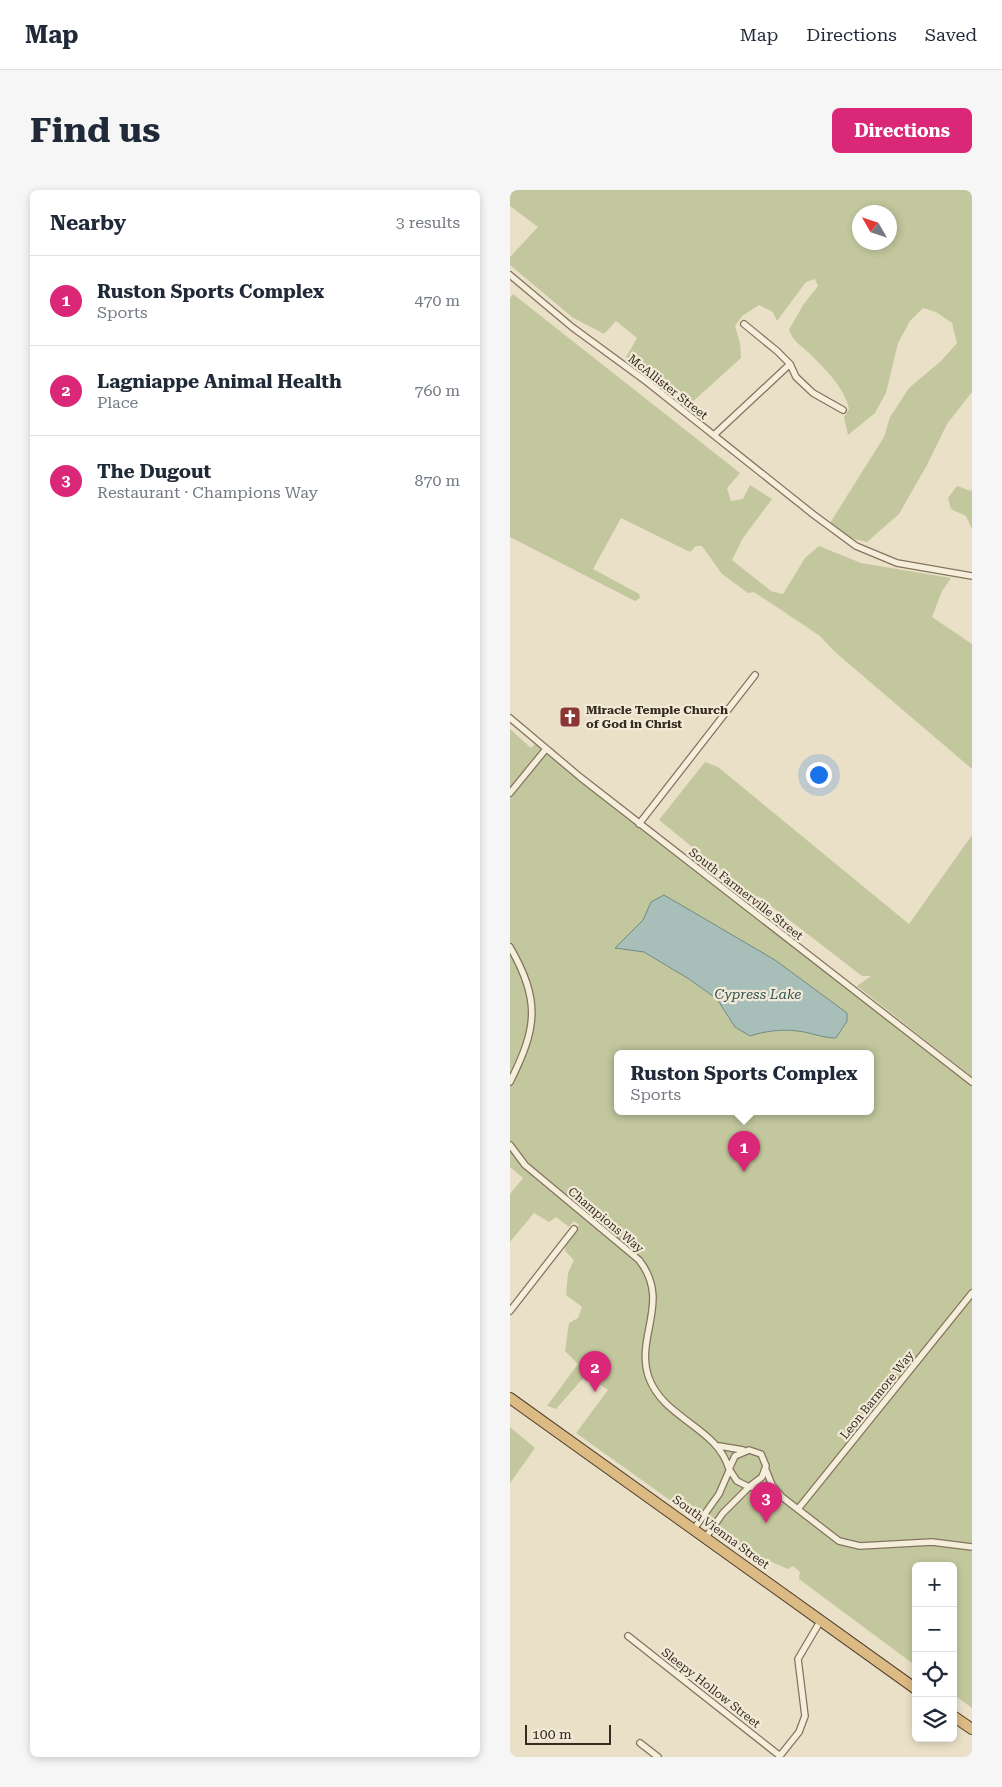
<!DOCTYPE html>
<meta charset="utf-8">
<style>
:root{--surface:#fff;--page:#f6f6f7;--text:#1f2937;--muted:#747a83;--line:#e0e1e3;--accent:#db2777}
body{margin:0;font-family:"Roboto Serif",serif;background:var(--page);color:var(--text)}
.controls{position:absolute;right:15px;bottom:15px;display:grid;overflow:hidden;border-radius:8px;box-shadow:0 2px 8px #0003}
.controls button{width:45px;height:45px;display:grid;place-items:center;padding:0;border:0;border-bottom:1px solid var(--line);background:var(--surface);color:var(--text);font:25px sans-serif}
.compass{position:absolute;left:342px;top:15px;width:45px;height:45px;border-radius:50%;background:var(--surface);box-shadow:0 2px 8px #0003;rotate:309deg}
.scale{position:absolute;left:15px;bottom:12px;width:86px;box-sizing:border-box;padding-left:5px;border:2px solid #362b21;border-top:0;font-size:14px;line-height:18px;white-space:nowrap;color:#362b21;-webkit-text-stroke:4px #f2ead7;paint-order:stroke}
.you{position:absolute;left:308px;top:584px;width:18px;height:18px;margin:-12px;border:4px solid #fff;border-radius:50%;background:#1a73e8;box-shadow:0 0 0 8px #1a73e833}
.badge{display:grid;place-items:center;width:32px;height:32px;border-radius:50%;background:var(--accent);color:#fff;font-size:16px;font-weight:700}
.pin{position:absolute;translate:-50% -41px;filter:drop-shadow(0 1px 2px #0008)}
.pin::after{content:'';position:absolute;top:26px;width:18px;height:15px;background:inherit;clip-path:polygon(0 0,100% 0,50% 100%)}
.popup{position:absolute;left:104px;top:860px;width:260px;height:65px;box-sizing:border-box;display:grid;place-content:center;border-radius:8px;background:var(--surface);filter:drop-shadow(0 1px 4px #0005);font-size:16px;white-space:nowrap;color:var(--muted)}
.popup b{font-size:19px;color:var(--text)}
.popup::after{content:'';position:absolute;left:50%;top:100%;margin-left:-10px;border:10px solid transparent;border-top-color:var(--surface)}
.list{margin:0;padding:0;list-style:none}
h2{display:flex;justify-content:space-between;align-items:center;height:65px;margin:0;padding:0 20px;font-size:21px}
h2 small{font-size:16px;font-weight:400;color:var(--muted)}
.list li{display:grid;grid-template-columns:32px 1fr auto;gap:15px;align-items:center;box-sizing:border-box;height:90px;padding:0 20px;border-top:1px solid var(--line)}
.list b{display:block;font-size:19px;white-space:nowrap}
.list p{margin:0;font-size:16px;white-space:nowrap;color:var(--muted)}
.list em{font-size:16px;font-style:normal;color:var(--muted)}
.icon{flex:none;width:28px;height:28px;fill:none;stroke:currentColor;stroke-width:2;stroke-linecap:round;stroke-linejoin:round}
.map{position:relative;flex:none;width:462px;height:1567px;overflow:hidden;border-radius:8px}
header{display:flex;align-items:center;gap:30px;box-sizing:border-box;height:70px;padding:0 25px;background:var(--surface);border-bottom:1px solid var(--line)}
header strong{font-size:24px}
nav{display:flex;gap:28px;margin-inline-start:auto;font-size:18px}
.intro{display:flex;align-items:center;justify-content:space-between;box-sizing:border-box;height:120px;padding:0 30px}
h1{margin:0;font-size:35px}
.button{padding:12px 22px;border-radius:8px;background:var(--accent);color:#fff;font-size:18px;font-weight:700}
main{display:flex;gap:30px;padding:0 30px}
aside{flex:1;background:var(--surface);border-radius:8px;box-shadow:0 2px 8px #0003}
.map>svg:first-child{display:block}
.green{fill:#c2c79d;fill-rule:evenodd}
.water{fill:#a8beb8;stroke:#708c85}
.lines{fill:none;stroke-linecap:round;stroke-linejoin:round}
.minor-casing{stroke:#84735f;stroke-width:8}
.trunk-casing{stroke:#524232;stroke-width:12}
.minor{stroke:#f5eeda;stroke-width:5.5}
.trunk{stroke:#dcba83;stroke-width:10}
.labels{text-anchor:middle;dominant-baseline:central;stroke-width:4.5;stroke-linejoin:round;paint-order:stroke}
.street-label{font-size:12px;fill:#362b21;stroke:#f2ead7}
.poi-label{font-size:12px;font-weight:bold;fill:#362b21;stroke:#f2ead7;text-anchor:start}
.water-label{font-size:14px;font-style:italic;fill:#325452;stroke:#f2ead7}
</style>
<header>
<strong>Map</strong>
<nav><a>Map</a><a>Directions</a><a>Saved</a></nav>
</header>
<div class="intro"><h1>Find us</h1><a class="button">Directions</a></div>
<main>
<aside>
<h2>Nearby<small>3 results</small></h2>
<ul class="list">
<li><span class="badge">1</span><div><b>Ruston Sports Complex</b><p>Sports</p></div><em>470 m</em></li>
<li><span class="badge">2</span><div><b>Lagniappe Animal Health</b><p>Place</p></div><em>760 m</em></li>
<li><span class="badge">3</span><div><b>The Dugout</b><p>Restaurant · Champions Way</p></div><em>870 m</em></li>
</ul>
</aside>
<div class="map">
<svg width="462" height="1567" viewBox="0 0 462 1567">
<rect width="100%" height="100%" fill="#eae0c8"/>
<path class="green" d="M0 0H462V202L437 234 417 275 389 324 357 352 339 348 320 333 374 247 380 227 399 198 431 171 447 153 442 133 426 122 413 118 400 131 388 153 376 203 365 223 338 245 334 227 339 219C335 198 315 179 300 164 290 154 285 154 279 140L293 115 308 96 305 89 296 92 267 131 263 122 249 115 232 126 225 136 230 153 231 168 179 215 116 167 127 148 106 131 94 144 62 127 0 75V67L28 37 0 16ZM350 22H380V52H350Z
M3 104 230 283 217 298 221 311 233 309 240 295 262 309 233 348 222 370 261 401 273 404 295 368 309 356 351 373 441 388 432 401 422 427 462 454V579L325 462 310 446 244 402 238 403 212 384 192 356H186L180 362 111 328 83 379 129 404 130 408 125 411 0 347V108Z
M447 296 461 301 462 298V339L456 326 441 319 438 308Z
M0 539 21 558 25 554 462 896V1518L443 1504V1376H406V1476L289 1389 290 1382 283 1376 278 1379 257 1370 252 1376 66 1243 98 1200 86 1192 88 1186 83 1177 46 1219 37 1216 68 1174 55 1161 59 1133 68 1128 72 1117 56 1105 58 1083 64 1070 55 1061 56 1053 69 1035 64 1031 59 1037 46 1027 39 1032 24 1023 0 1052V1004L13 988 0 977ZM108 863H360V921H108Z
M195 572 208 577 399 734 462 645V887L347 796 361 786H352L248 706 245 708 149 630Z
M0 1237 25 1258 0 1293Z"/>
<path class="water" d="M154 705 265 770 337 823V831L326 848C312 848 300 842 287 841 272 839 255 841 240 846L225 837 207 809 179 789 134 762 105 758 133 730 141 712Z"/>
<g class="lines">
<g class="minor-casing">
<path id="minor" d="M0 85 62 137 137 192 304 325 346 356 387 373 462 386
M234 134 267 161 280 174 286 187 303 203 333 220
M204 245 280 174
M0 528 70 587 462 892
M0 603 36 559
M129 634 245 485
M0 757C31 811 27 838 0 892
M0 955 15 975 129 1070C162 1112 124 1147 139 1188 154 1229 207 1237 219 1279
M0 1121 64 1039
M209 1256 233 1260
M239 1260 251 1264 256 1276 252 1287 239 1297 227 1291 219 1279 225 1266Z
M256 1280 262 1295 272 1307 329 1351 350 1356 422 1352 462 1357
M241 1297 272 1307
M288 1319 462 1103
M184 1339 209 1304 219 1281
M196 1347 213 1323 239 1297
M118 1446 270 1566
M130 1553 148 1567
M269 1567 289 1542 295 1526 288 1469 311 1430"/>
</g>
<g class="trunk-casing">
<path id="trunk" d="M0 1208 406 1499
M443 1526 462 1539"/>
</g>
<use href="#minor" class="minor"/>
<use href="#trunk" class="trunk"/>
</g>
<defs>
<g id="church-square" transform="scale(1.125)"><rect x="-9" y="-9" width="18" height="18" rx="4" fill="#8c3535" stroke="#f2ead7"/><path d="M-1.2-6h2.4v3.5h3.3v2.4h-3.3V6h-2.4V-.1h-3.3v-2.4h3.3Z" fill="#fff"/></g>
</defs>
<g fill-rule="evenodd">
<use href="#church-square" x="60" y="527"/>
</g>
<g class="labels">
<g class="street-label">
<text transform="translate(158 197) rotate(38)">McAllister Street</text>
<text transform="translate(236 704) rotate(38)">South Farmerville Street</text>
<text transform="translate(96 1030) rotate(40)">Champions Way</text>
<text transform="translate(367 1205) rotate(-51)">Leon Barmore Way</text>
<text transform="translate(211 1342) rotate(36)">South Vienna Street</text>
<text transform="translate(201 1498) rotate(38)">Sleepy Hollow Street</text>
</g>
<g class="poi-label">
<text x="76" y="520">Miracle Temple Church<tspan x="76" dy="14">of God in Christ</tspan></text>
</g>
<g class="water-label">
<text x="248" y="804">Cypress Lake</text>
</g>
</g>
</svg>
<div class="controls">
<button>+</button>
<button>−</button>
<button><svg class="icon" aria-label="locate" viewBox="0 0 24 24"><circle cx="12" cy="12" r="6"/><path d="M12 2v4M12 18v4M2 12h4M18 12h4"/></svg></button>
<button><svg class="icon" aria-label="layers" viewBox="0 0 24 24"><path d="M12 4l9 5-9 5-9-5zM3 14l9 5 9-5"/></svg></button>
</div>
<svg class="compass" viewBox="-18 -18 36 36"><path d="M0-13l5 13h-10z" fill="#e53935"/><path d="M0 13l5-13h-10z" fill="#747a83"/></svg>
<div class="scale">100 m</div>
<div class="you"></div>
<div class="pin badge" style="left:234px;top:982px">1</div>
<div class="popup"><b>Ruston Sports Complex</b>Sports</div>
<div class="pin badge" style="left:85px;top:1202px">2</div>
<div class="pin badge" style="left:256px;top:1333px">3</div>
</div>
</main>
